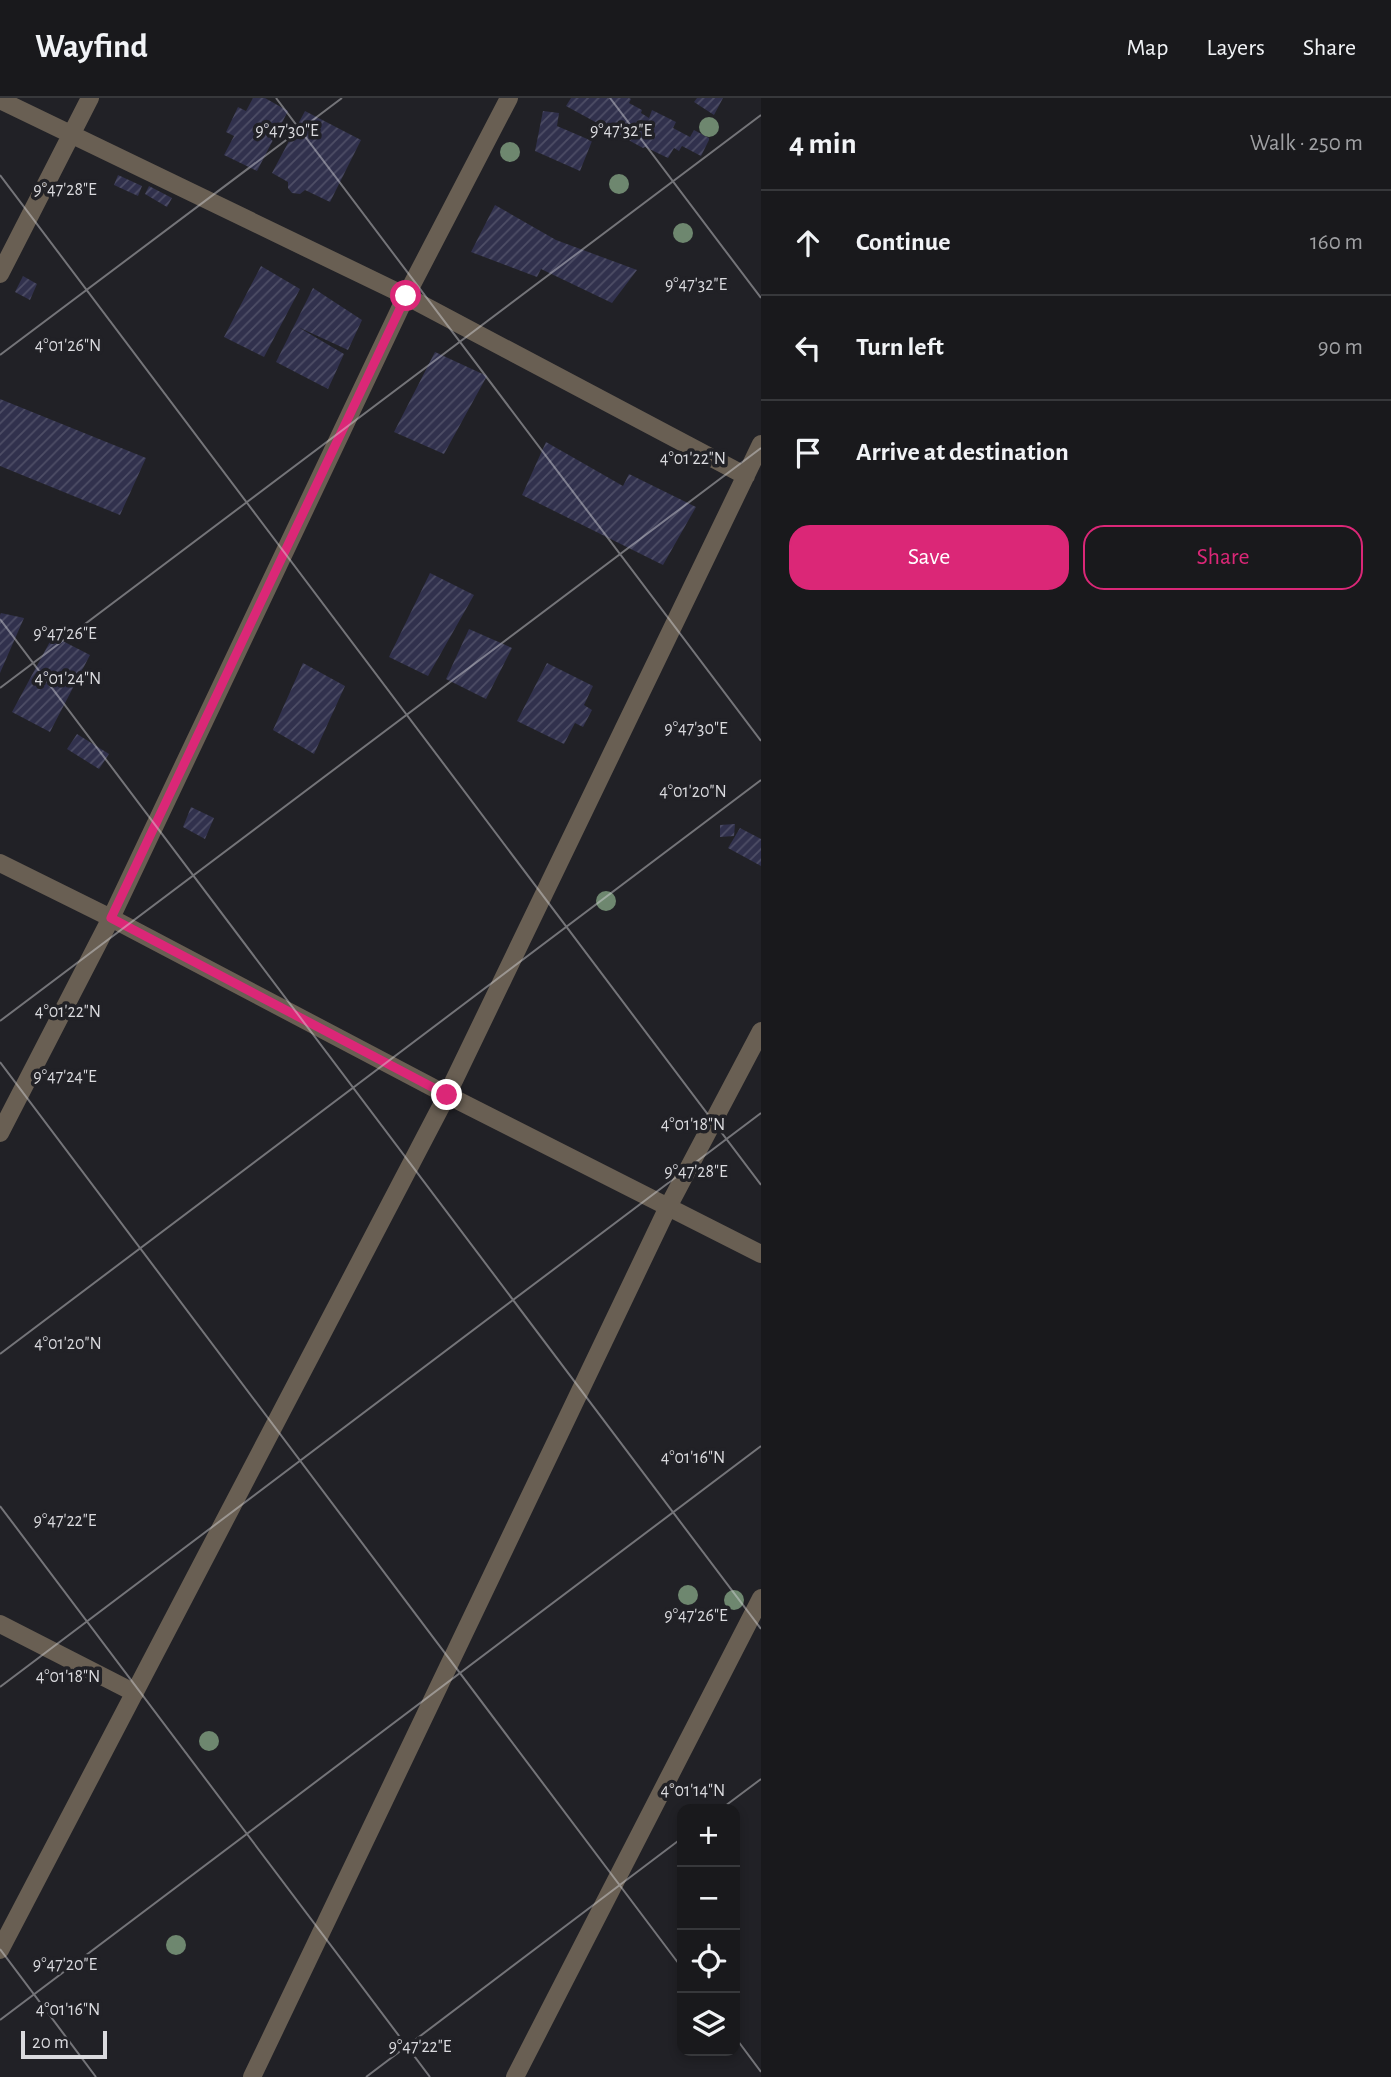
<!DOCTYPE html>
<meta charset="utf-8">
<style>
:root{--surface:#19191c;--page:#222225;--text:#f1f3f6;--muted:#9fa0a3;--line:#37383b;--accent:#db2777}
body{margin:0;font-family:"Alegreya Sans",sans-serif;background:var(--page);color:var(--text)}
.controls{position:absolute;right:21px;bottom:21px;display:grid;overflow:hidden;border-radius:14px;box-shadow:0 4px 10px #0003}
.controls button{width:63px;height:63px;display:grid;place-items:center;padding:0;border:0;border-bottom:2px solid var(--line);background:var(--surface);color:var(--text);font:35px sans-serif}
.scale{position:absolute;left:21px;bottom:18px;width:86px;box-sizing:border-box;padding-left:7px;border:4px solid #dadade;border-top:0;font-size:19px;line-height:24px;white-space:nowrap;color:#dadade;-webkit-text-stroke:5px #212126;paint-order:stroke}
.stop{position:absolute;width:21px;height:21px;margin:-16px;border:5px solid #db2777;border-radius:50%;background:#fff}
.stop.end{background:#db2777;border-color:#fff;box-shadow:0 2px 7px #0008}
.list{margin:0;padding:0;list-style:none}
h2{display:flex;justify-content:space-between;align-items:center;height:91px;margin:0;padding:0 28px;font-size:30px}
h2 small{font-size:23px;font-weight:400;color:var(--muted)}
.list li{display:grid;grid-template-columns:46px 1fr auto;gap:21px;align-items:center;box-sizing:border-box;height:105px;padding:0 28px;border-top:2px solid var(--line)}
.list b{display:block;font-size:26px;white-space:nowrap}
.list em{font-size:23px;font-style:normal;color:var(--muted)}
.actions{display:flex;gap:14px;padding:21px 28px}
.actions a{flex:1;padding:16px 0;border:2px solid var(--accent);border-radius:21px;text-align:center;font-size:24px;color:var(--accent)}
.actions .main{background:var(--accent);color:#fff}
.icon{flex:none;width:38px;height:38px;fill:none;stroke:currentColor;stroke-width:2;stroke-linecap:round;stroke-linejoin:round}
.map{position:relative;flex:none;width:761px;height:1979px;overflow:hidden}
header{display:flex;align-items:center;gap:42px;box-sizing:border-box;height:98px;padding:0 35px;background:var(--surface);border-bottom:2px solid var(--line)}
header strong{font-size:33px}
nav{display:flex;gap:38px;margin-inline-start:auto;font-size:24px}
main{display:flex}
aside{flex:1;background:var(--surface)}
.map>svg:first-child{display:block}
.building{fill:url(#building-hatch)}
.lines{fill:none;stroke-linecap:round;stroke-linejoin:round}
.minor{stroke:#695f53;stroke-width:18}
.tree{fill:#6e876f}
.route{stroke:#db2777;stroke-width:9}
.ticks{fill:none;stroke:#dadade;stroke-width:2;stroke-opacity:0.45}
.ticks-label{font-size:18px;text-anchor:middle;fill:#dadade;stroke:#212126;stroke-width:7;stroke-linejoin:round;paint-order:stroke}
</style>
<header>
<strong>Wayfind</strong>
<nav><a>Map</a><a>Layers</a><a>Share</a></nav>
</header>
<main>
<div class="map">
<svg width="761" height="1979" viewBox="0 0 761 1979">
<defs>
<pattern id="building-hatch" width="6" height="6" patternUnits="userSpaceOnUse" patternTransform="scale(1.75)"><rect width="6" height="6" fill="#31314d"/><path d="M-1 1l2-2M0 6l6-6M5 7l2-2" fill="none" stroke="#4e4e66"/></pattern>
</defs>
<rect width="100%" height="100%" fill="#212126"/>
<path class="building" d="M253 0H265L288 13 257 73 224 57 234 38 226 34 238 9 246 13Z
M571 0H629L631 1 629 5 642 12 641 15 649 20 652 12 676 24 673 30 690 39 694 32 709 40V42L701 58 682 48 679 53 674 50 668 60 645 49 643 50 566 8Z
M697 0H723L714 17 694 4Z
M305 13 361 42 330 104 305 92 300 96 292 95 288 90V84L272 75Z
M543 13 559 15 557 28 592 43 580 73 535 53Z
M118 77 142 88 138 98 114 87Z
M149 88 172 100 167 109 145 96Z
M495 107 556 142 637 172 612 205 541 171 537 179 471 154Z
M261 168 300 191 264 259 224 239Z
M23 178 37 186 30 202 15 194Z
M313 190 362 222 348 252 298 229 344 256 328 291 276 264Z
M435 254 487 278 444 356 394 334Z
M0 301 146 360 120 417 0 368Z
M546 344 623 388 629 376 696 409 663 467 522 397Z
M430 475 474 497 428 578 389 559Z
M1 515 24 520 0 575V517Z
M469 531 512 550 486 601 446 581Z
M53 538 90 557 50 634 12 614Z
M303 565 345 588 314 656 273 632Z
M547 565 593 588 584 607 592 612 583 629 575 625 564 646 517 623Z
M77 636 109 656 99 671 67 651Z
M191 709 214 720 205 741 183 729Z
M735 726 734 738 720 739V727Z
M740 730 761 741V768L728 750Z"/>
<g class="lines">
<path class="minor" d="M0 2 406 198 746 378
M0 176 90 0
M0 765 111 820 447 997 761 1156
M0 1035 111 820 406 198 509 0
M0 1526 135 1595
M0 1852 447 997 761 346
M252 1979 668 1109 761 933
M515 1979 761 1500"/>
</g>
<g class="tree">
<circle cx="709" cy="29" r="10"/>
<circle cx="510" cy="54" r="10"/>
<circle cx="619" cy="86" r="10"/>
<circle cx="683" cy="135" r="10"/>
<circle cx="606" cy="803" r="10"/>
<circle cx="688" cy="1497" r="10"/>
<circle cx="734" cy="1502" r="10"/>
<circle cx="209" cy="1643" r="10"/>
<circle cx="176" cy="1847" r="10"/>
</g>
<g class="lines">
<path class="route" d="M406 198 111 820 447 997"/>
</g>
<path class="ticks" d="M276 0 761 643M610 0 761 200M0 77 761 1087M0 257 342 0M0 521 761 1531M0 590 761 17M0 923 761 350M0 964 682 1870M0 1256 761 682M0 1408 430 1979M0 1589 761 1015M721 1711 761 1681M0 1851 96 1979M0 1922 761 1348M735 1939 761 1974M366 1979 682 1740"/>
<g class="ticks-label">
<text x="287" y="38">9°47'30"E</text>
<text x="621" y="38">9°47'32"E</text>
<text x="65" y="97">9°47'28"E</text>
<text x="696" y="192">9°47'32"E</text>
<text x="68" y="253">4°01'26"N</text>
<text x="693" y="366">4°01'22"N</text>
<text x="65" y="541">9°47'26"E</text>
<text x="68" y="586">4°01'24"N</text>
<text x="696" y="636">9°47'30"E</text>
<text x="693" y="699">4°01'20"N</text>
<text x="68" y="919">4°01'22"N</text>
<text x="65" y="984">9°47'24"E</text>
<text x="693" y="1032">4°01'18"N</text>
<text x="696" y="1079">9°47'28"E</text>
<text x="68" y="1251">4°01'20"N</text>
<text x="693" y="1365">4°01'16"N</text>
<text x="65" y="1428">9°47'22"E</text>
<text x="696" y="1523">9°47'26"E</text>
<text x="68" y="1584">4°01'18"N</text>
<text x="693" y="1698">4°01'14"N</text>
<text x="65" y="1872">9°47'20"E</text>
<text x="68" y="1917">4°01'16"N</text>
<text x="420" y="1954">9°47'22"E</text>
</g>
</svg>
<div class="controls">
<button>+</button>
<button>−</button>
<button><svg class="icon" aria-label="locate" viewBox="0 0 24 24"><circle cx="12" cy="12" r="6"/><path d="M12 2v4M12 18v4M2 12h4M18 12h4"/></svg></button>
<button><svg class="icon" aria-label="layers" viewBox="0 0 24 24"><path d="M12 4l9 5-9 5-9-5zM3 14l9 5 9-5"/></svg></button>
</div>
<div class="scale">20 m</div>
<div class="stop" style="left:406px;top:198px"></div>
<div class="stop end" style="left:447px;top:997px"></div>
</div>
<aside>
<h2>4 min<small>Walk · 250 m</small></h2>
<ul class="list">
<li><svg class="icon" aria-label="ahead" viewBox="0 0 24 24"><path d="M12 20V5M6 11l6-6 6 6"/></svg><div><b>Continue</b></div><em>160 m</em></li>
<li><svg class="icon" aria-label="left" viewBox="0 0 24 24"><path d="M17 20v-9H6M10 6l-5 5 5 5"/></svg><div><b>Turn left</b></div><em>90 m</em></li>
<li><svg class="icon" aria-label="arrive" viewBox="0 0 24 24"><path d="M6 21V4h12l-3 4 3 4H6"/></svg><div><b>Arrive at destination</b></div></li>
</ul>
<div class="actions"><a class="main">Save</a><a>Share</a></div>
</aside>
</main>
